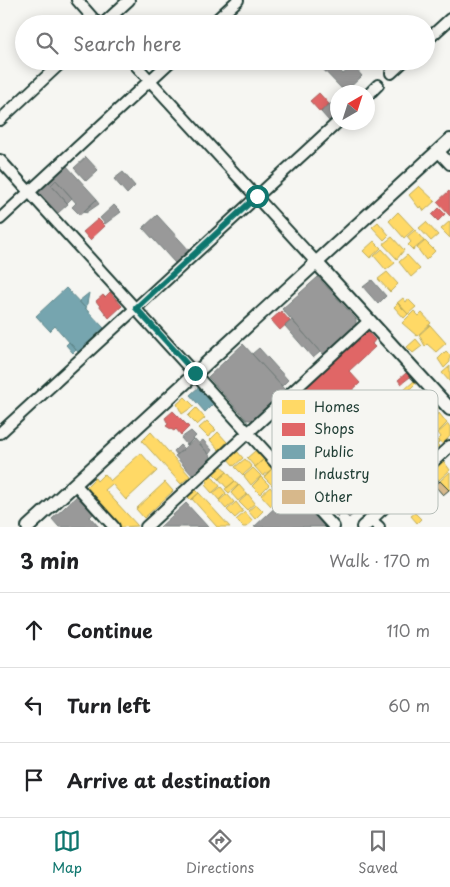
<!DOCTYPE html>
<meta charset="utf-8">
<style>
:root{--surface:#fff;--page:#f6f6f6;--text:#202124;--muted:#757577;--line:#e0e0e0;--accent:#0f766e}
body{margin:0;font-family:"Playpen Sans",sans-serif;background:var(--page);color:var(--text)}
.compass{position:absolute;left:330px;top:85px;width:45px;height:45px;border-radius:50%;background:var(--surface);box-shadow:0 2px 12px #0003;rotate:39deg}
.stop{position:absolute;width:15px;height:15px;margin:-11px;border:4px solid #0f766e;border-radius:50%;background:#fff}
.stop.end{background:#0f766e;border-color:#fff;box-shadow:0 1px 5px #0008}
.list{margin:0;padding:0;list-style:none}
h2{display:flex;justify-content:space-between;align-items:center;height:65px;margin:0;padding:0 20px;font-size:21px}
h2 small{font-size:16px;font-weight:400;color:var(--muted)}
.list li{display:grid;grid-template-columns:32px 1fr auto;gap:15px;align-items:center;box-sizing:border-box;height:75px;padding:0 20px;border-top:1px solid var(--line)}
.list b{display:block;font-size:19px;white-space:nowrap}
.list em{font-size:16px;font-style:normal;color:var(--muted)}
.icon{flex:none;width:28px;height:28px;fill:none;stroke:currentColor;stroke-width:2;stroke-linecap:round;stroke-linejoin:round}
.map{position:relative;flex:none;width:450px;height:527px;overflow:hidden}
.search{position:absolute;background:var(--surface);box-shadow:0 2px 12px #0003;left:15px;right:15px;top:15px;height:55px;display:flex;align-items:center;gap:12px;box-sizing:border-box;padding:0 18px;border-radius:28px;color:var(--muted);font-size:19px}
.sheet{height:290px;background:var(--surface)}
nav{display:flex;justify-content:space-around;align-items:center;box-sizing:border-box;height:70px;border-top:1px solid var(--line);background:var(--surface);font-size:14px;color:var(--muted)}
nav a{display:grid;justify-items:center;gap:2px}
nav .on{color:var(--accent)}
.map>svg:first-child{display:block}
.homes{fill:#ffd966;stroke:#bcaa57}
.shops{fill:#e06666;stroke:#a65a57}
.public{fill:#76a5af;stroke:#5c868a}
.industry{fill:#999;stroke:#747d7b}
.building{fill:#d7b88b;stroke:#1f3d34}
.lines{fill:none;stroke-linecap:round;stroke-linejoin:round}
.minor-casing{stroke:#1f3d34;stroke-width:14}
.tertiary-casing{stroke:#1f3d34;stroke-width:16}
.minor{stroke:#f6f6f2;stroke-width:10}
.tertiary{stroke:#f6f6f2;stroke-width:12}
.route{stroke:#0f766e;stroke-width:6}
.key{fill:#f6f6f2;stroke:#b6beb9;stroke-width:1}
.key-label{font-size:14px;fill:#1f3d34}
</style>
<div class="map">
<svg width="450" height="527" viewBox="0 0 450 527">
<rect width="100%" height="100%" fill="#f6f6f2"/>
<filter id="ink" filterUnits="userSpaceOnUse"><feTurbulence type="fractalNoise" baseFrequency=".02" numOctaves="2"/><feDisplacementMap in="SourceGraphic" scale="10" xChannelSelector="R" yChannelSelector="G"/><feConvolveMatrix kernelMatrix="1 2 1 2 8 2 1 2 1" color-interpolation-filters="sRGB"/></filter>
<g filter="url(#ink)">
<path class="homes" d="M419 186 435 201 424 211 421 206 419 208 409 195Z
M398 212 414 229 404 238 389 221Z
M450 221V238L441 229Z
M378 222 389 235 384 240 372 227Z
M426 222 438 235 431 241 419 228Z
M415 230 424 241 413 250 408 245 411 242 407 237Z
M392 237 404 250 397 259 383 244Z
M374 241 381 248 370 258 363 251Z
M425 241 435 251 426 260 417 248Z
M382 249 395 263 386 270 374 256Z
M407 255 420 269 411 277 399 262Z
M387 272 398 284 390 292 378 279Z
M403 298 406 302 408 299 416 307 408 314 397 303Z
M398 303 408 314 404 318 394 307Z
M414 311 419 316 422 313 431 323 417 336 402 323Z
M430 325 446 343 436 352 427 344 425 346 419 335Z
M416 339 422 346 413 353 407 347Z
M446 351 450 355V362L444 368 438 359Z
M450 366V382L442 373Z
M415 380 417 382 409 390 415 396 399 410 394 405 393 406 390 403Z
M185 397 194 406 182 414 177 404Z
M433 400 440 407 435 411 438 413 424 425 419 419 424 415 420 411Z
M196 408 205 418 197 425 188 416Z
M439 413 447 423 434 436 425 426Z
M207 421 216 430 208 437 199 428Z
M448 424 450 427V436L443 444 438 440 441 437 438 433Z
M151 432 190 476 181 484 142 441Z
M218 432 227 442 219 450 210 440Z
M432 435 439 442 437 444 439 446 428 457 418 447Z
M236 450 243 458 234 466 227 458Z
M256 450 264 459 255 467 247 458Z
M141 453 157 471 126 500 112 484 105 490 138 526 121 527 86 487 95 478 97 481 104 474 110 481Z
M245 459 252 467 243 475 235 467Z
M264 459 273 468 263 476 255 467Z
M442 459 450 470 439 480 432 472 434 470 432 468Z
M219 463 227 472 219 479 211 471Z
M253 468 261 476 251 485 244 476Z
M273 468 281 477 272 485 264 477Z
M227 472 235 481 227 488 219 479Z
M450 472V489L449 490 440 481Z
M209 473 220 486 212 493 205 485 208 482 204 477Z
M261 477 269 485 260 494 252 486Z
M282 477 290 486 280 495 272 486Z
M235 481 238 485 229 493 225 489Z
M165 482 173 491 144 518 136 509Z
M239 485 247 494 238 501 231 493Z
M193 487 199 493 191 500 185 494Z
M221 487 226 493 219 500 213 493Z
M270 487 280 498 271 506 261 495Z
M199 493 230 527H217L192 499Z
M227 494 234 502 226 509 219 501Z
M248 494 255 503 247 510 239 502Z
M236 502 243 511 235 518 227 510Z
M256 504 263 511 255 519 248 511Z
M245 512 253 521 246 527H243L236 520Z
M415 513 421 519 417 523 411 516Z"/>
<path class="shops" d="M319 93 329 104 320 112 310 101Z
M449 191 450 192V216L437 202Z
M439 208 445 214 438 221 432 215Z
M98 219 105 226 90 240 83 232Z
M110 292 122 306 109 318 96 301 103 295 105 297Z
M281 311 290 321 280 330 271 320Z
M367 331 375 340 372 344 375 347 349 371 360 383 316 424 335 445 319 459 277 413Z
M406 373 410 377 401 384 398 380Z
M173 411 189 427 181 435 176 429 174 431 166 426 168 424 165 418Z"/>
<path class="public" d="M66 288 104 328 78 352 55 326 50 331 36 316Z
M89 293 86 309 79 301Z
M69 342 76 350 73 353 66 345Z
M201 385 214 403 205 412 190 395Z"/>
<path class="industry" d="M315 61H331L343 74 347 71 338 62 349 61 362 76 345 92Z
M331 103 338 113 329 121 321 112Z
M86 157 98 170 86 181 74 168Z
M65 164 97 199 80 215 72 207 76 203 56 180 51 185 68 204 58 213 36 190Z
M123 172 135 186 127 194 114 179Z
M56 180 72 198 67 203 51 185Z
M96 200 99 204 86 213 84 211Z
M114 205 121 212 105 224 100 218Z
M157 215 189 250 175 263 143 228Z
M318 277 356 319V325L323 355 282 309Z
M372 280 386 296 378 304 363 287Z
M292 320 320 352 313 358 285 326Z
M243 344 285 390 252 420H247L208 377Z
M259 348 288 380 282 386 252 354Z
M191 431 196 436 187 445 181 438Z
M195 439 212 458 193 476 175 456Z
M351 439 383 474 337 517 304 482Z
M203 440 212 450 209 454 199 443Z
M180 445 184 449 177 455 174 451Z
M378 479 384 486 349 518 343 512Z
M294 490 327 527H254Z
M78 495 94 513 90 517 99 527H59L52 519Z
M186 503 208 527H160Z"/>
<path class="building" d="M434 476 439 481 434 485 430 481Z
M440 481 449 490 443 495 435 486Z"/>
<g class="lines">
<g class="minor-casing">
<path id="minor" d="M77 0 98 24
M103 24 129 0
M212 24 238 0
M426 41 450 19
M132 61 315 261
M391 73 404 61
M368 95 378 85
M0 120 63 61
M438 151 450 164
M0 160 334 527
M0 219 171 61
M0 433 338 122
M75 484 114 527
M146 527 369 321
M379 527 371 520 450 446"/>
</g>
<g class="tertiary-casing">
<path id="tertiary" d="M315 261 450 409
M28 527 450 140
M363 527 371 520"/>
</g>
<use href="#minor" class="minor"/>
<use href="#tertiary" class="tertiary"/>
</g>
</g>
<g class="lines" filter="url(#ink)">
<path class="route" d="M195 373 136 308 257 196"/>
</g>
<rect x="272" y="390" width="166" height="124" rx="8" class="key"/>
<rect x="282" y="400" width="23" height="14" fill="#ffd966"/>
<rect x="282" y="423" width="23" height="13" fill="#e06666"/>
<rect x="282" y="445" width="23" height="14" fill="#76a5af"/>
<rect x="282" y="468" width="23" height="13" fill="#999"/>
<rect x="282" y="490" width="23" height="14" fill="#d7b88b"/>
<g class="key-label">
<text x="314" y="412">Homes</text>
<text x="314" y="434">Shops</text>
<text x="314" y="457">Public</text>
<text x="314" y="479">Industry</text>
<text x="314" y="502">Other</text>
</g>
</svg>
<svg class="compass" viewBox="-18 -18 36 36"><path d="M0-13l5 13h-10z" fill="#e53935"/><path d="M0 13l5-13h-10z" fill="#757577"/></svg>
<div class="stop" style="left:257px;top:196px"></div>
<div class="stop end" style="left:195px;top:373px"></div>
<div class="search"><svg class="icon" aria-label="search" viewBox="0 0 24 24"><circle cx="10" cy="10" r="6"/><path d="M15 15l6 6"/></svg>Search here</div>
</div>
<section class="sheet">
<h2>3 min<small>Walk · 170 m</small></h2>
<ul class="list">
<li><svg class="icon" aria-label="ahead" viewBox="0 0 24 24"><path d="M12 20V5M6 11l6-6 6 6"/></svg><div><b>Continue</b></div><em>110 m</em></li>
<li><svg class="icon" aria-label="left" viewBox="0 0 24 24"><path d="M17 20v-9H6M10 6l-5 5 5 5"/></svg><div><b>Turn left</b></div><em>60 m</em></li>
<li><svg class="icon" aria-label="arrive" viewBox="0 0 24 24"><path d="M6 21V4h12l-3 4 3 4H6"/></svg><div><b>Arrive at destination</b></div></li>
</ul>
</section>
<nav>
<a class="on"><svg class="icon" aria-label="map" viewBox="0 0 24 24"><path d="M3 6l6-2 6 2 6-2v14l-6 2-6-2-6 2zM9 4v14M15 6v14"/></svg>Map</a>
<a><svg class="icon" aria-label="directions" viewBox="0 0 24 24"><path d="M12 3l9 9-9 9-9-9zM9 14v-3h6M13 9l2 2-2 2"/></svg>Directions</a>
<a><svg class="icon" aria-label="saved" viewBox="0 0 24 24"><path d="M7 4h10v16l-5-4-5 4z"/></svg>Saved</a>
</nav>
